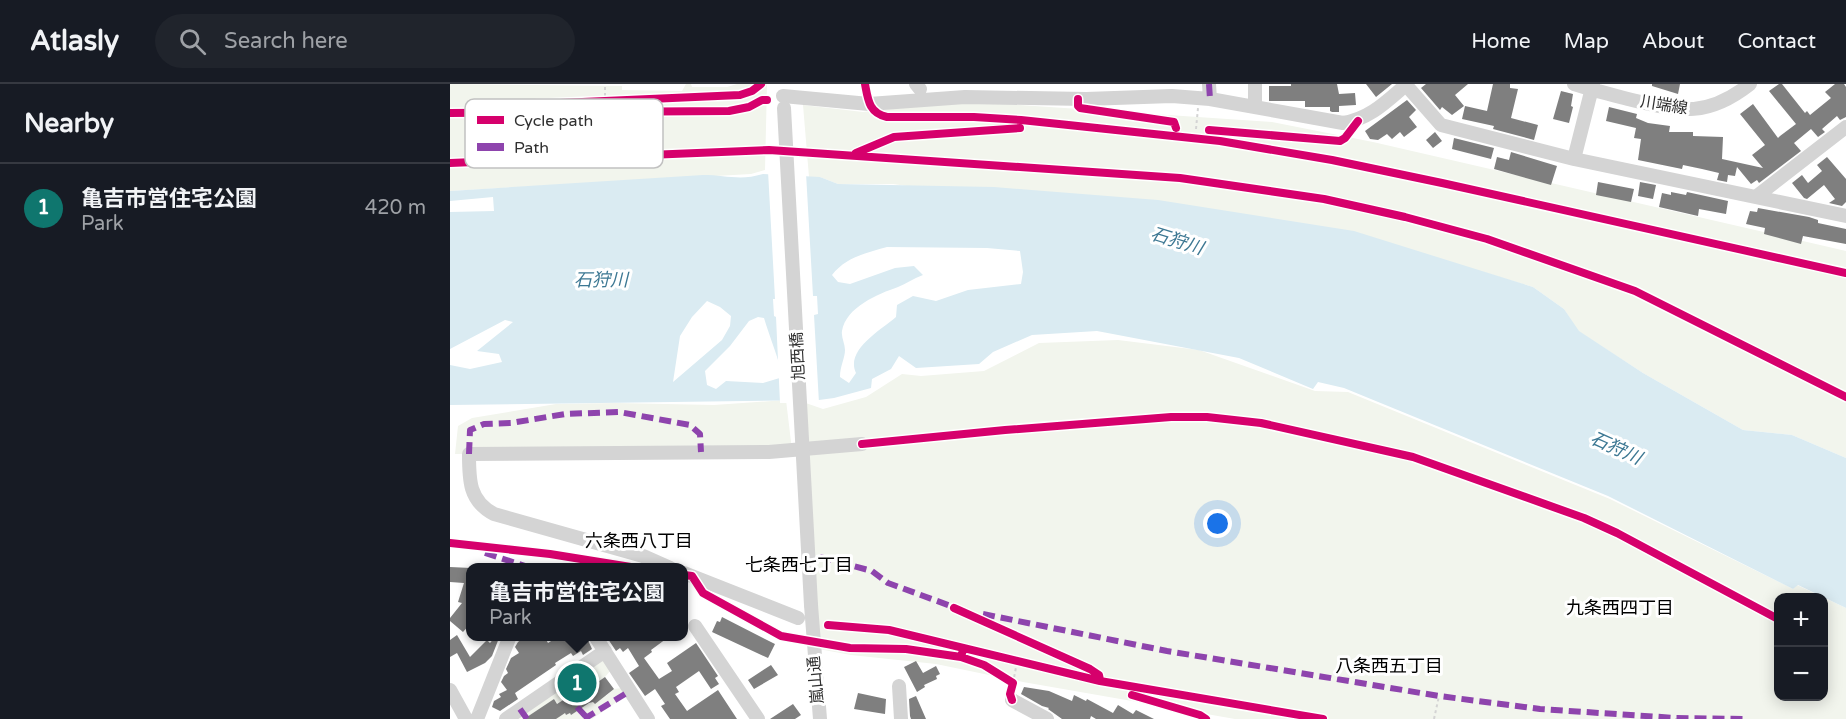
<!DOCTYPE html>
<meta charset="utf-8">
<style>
:root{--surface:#171b24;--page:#20242c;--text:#f1f3f6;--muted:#9ea1a6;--line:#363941;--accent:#0f766e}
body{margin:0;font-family:"Varela Round","Noto Sans JP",sans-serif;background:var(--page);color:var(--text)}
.controls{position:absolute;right:18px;bottom:18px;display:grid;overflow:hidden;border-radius:12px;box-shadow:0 3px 15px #0003}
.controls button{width:54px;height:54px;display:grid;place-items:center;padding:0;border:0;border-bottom:2px solid var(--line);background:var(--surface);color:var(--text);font:30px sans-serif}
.you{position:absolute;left:768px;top:440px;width:21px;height:21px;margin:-15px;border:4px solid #fff;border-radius:50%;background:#1a73e8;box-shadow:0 0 0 9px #1a73e833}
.badge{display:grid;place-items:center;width:39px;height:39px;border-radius:50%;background:var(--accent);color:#fff;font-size:20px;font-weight:700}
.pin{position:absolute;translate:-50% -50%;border:3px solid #fff;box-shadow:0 2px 6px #0006}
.popup{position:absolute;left:16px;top:479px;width:222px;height:78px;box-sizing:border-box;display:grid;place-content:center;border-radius:12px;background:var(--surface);filter:drop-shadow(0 2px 4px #0005);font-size:20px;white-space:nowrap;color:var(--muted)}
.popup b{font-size:22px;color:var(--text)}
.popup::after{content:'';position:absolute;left:50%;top:100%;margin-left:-12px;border:12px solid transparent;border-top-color:var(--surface)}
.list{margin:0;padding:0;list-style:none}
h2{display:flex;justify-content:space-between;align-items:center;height:78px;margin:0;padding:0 24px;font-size:26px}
h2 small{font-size:20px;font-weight:400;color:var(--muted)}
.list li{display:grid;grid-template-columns:39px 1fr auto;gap:18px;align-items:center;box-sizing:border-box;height:90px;padding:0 24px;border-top:2px solid var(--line)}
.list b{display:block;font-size:22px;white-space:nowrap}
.list p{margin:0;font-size:20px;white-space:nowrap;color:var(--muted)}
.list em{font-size:20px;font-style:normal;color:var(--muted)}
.icon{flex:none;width:33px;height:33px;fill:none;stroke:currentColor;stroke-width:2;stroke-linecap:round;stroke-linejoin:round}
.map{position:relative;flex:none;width:1396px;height:635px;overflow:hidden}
header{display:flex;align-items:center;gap:36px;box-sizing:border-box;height:84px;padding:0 30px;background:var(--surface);border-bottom:2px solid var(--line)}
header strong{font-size:28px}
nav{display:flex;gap:33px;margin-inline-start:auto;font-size:21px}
.search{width:420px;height:54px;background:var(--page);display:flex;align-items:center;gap:15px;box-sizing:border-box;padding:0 21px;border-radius:33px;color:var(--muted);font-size:22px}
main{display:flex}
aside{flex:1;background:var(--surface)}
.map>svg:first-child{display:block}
.green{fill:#f2f5ed;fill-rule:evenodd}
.water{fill:#daebf2;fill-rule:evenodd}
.pier{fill:#fff}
.building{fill:#7f7f7f}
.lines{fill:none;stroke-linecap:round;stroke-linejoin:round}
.path{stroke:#d4d4d4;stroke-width:2;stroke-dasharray:3 3;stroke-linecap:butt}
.minor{stroke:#d4d4d4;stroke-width:14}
.minor-bridge{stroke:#d4d4d4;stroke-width:14}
.quiet{stroke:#8e44ad;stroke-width:6;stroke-dasharray:12 6;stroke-linecap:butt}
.cycleway-casing{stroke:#fff;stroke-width:11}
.cycleway{stroke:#d6006c;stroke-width:8}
.labels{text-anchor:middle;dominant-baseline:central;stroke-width:6;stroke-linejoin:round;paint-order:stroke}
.street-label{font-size:16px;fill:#303030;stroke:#fff}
.water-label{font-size:18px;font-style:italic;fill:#3d7893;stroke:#fff}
.neighbourhood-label{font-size:18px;fill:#000;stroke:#fff}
.key{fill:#fff;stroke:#c1c1c1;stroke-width:1.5}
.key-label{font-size:16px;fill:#303030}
</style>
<header>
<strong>Atlasly</strong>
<div class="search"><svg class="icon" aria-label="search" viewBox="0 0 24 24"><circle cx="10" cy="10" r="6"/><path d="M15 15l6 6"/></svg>Search here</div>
<nav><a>Home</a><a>Map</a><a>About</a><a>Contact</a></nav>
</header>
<main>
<aside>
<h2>Nearby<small></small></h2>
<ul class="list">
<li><span class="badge">1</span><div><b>亀吉市営住宅公園</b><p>Park</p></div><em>420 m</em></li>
</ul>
</aside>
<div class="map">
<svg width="1396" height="635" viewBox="0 0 1396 635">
<rect width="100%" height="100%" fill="#fff"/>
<path class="green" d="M0 0 172 2V6L232 7 236 0H241L242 3H277L287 0H317L315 86 301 90 0 107Z
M512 17 822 38 923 58 1396 167V374L1342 351 1293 346 1193 289 1128 247 1114 225 1083 203 1000 178 443 100H388L370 93H359L353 21 413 28Z
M668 256 749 266 865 307 898 308 1160 415 1343 505 1347 501 1396 524V635H785L573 598 486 580 401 571 363 564 350 317 373 325 416 313 452 290 471 292 534 287 589 259ZM1328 514H1374V612H1328Z
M336 316 342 366 5 370 8 342 22 334 106 320 166 319 264 321Z
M150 570 161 586 155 593 132 609 130 605 107 620 104 615 84 635H56Z
M172 604 177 611 142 635H106L114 628 116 631 120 629 121 630 137 617 139 620 143 618 145 619 154 610 156 612 164 605Z"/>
<path class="water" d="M313 90 370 93 388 100 544 103 708 116 904 147 1083 203 1114 225 1129 247 1193 289 1293 346 1342 351 1396 374V524L1348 501 1343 505 1158 412 894 304 868 298 863 305 789 274 647 247 582 251 543 268 529 280 466 284 449 272 441 285 422 295 421 304 384 314 369 316 0 321V281L20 285 52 278 49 270 27 267 63 238 55 236 0 265V128L44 127 43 113 0 117V107L253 91C276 91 290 97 313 90ZM437 163 537 164 570 167 573 188 571 200 518 206 486 217 463 212 447 221 446 233C431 246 395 266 406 289L399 299 390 293C390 282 395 274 395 266 395 260 391 253 392 247 396 223 428 210 448 203 456 200 464 194 473 191L464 182 445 184 400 200 388 198 382 191C396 173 416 169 437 163ZM257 217 270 223 281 232 280 242 272 256 223 298 230 252 242 233ZM308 233 314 234C320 254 328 273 333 293L313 299 276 297 266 305 257 301 255 287 280 262 299 237Z"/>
<path class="pier" d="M318 87 356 89 363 212H367L368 230 364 231 369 319H330L326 233 324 232 323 215H325Z"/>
<path class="building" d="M841 0H887L889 10 905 9 906 21 889 22V28H882L880 27V23H855V17H819V2H841Z
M916 0H942L926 13Z
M976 0H1018L1005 11 1014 22 1002 31 992 23 990 26 971 4Z
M1043 0H1060V4L1068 5 1061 34 1088 41 1084 56 1043 45 1044 42 1012 35 1015 22 1037 27Z
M1202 0H1230L1228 10 1202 2Z
M1329 0H1332L1355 29 1357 27 1360 31 1381 14 1375 8 1385 0H1394L1396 3V33L1390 36 1387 32 1372 45 1375 48 1368 53 1361 45 1344 59 1351 67 1309 99 1307 96 1301 100 1287 83 1285 92 1278 91 1277 98 1267 96 1269 89 1252 85 1233 81 1232 85 1188 76 1191 55 1184 54 1186 44 1156 37 1159 23 1187 30 1186 34 1198 39 1220 42 1219 48H1243V52L1273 53 1272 75 1313 84 1302 71 1315 61 1290 30 1303 20 1328 54 1330 52 1346 40 1319 7Z
M1111 7 1123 10 1121 22 1123 23 1119 39 1103 35Z
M957 16 966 26 959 33 967 43 954 53 950 48 942 55 937 50 928 56 920 55 915 47Z
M985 48 992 57 983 64 976 56Z
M1004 54 1044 64 1041 75 1002 65Z
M1061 68 1107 82 1101 101 1044 85 1047 73 1059 76Z
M1377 73 1396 95V118L1392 122 1379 119 1385 115 1374 101 1357 115 1354 114 1342 99 1352 91 1358 99 1372 87 1367 81Z
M1148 98 1184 105 1181 118 1146 111Z
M1190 98 1206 101 1203 115 1188 112Z
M1221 108 1236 111 1237 108 1278 117 1276 130 1249 125 1248 132 1209 123 1212 109 1221 111Z
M1308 124 1359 133 1368 136V139L1396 145V160L1353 152 1351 160 1314 150 1315 144 1296 140 1300 127 1307 128Z
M0 483 21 484V539L13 548 0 537V534L12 519 8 518 14 499 0 498Z
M272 533 325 560 318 574 262 548 267 537 270 538Z
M7 551 20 573 37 556 40 559 46 552 49 554 42 572 35 579 17 588 7 569 0 573V556Z
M75 552H94L98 559 109 552H136L142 565 133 571 131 567 123 572 121 569 105 579 106 581 65 609 68 615 50 627 42 623 44 617 51 613 49 610 57 606 51 598 54 592 58 589 56 585 61 574 69 569 65 563 68 558Z
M156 552H220L201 566 202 568 194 574 209 595 222 587 217 579 246 559 268 592 265 594 269 600 261 605 249 587 226 603 229 608 225 610 237 627 268 606 287 635H220L211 622 215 620 205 605 195 612 179 589 189 582 178 564 173 568 170 564 166 567Z
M466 577 473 589 486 582 490 590 486 592 487 595 474 601 475 603 467 608 454 583Z
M321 581 328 591 304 605 298 596Z
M155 593 164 605 145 620 143 618 139 619 121 631 120 629 116 631 115 629 106 635H74L104 615 107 620 130 605 132 609Z
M574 603 599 607 622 617 624 611 636 617 637 615 663 629 668 621 683 630 686 626 704 635H646L641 632 640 635H612L598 625 599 624 592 622 571 610Z
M408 609 436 615 435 630 404 625Z
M466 612 476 635H461L460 632 459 615Z
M343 620 351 631 345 635H320Z"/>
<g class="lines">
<path class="path" d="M155 30V0
M746 45 748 24
M563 599 567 578
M984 635 989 612
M1226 635V634"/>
<path class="minor" d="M466 0 470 5
M759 0 760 15
M805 0V23
M955 0 991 41 1124 75 1396 132
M1124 0C1143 6 1163 11 1182 16 1232 28 1258 33 1300 0
M333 12 419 20 515 13 636 15 722 12 760 15 893 39C920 35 937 17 957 0
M1124 75 1143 0
M1307 112 1396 43
M220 484 193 472 44 430C19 417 19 396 19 370L319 368 412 360
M234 489 348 534
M361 521 370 635
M245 542 308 635
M145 552 198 635
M449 602 451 635
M0 606 16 635
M562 616 597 635
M27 635 60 552
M56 635 155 567"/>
<path class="minor-bridge" d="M334 24 361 521"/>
<path class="quiet" d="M759 0 760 15
M19 370 20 346 34 340 61 339 115 330 169 328 240 341 250 350 251 368
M35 469 81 484
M370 473 422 487 438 499 509 525
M533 530 717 567 989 612 1090 625 1226 634 1293 635
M127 623 138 635
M70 625 77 635
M134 635 180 607"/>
<g class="cycleway-casing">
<path id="cycleway" d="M415 0C418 16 419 29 437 33H524L571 36 770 57 882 76 992 99 1396 189
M628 15V22L630 24 724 38 726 44
M87 20 290 11 302 7 311 0
M0 29 279 27 299 23 312 16H317
M759 46 890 57 895 54 908 37
M406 69 444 53 570 44
M0 79 319 66 730 94 874 115 955 133 1037 155 1185 207 1396 313
M412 360 555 346 721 333H757L811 339 963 373 1134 434 1167 449 1328 535
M0 459 100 470 187 484
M234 491 242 492 253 509 331 552 400 564 456 565 511 573 513 566
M504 524 640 585 649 591 650 596
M378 541 439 546 650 597 873 635
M511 573 534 581 563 599 560 610 562 616
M682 611 750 631 756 635"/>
</g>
<use href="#cycleway" class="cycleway"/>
</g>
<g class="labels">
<g class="street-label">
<text transform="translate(1214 21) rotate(9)">川端線</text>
<text transform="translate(348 272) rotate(-93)">旭西橋</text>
<text transform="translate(366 596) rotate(-95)">嵐山通</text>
</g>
<g class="water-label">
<text transform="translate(727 157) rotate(17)">石狩川</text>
<text x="151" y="196">石狩川</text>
<text transform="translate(1166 364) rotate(24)">石狩川</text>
</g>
<g class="neighbourhood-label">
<text x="189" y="457">六条西八丁目</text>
<text x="349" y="481">七条西七丁目</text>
<text x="1170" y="524">九条西四丁目</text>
<text x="939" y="582">八条西五丁目</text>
</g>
</g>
<rect x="15" y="15" width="198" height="69" rx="9" class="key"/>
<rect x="27" y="32" width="27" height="8" fill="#d6006c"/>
<rect x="27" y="59" width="27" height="8" fill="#8e44ad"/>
<g class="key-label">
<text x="64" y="42">Cycle path</text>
<text x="64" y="69">Path</text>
</g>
</svg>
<div class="controls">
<button>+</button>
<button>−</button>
</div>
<div class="you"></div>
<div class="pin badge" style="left:127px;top:599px">1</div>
<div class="popup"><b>亀吉市営住宅公園</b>Park</div>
</div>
</main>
